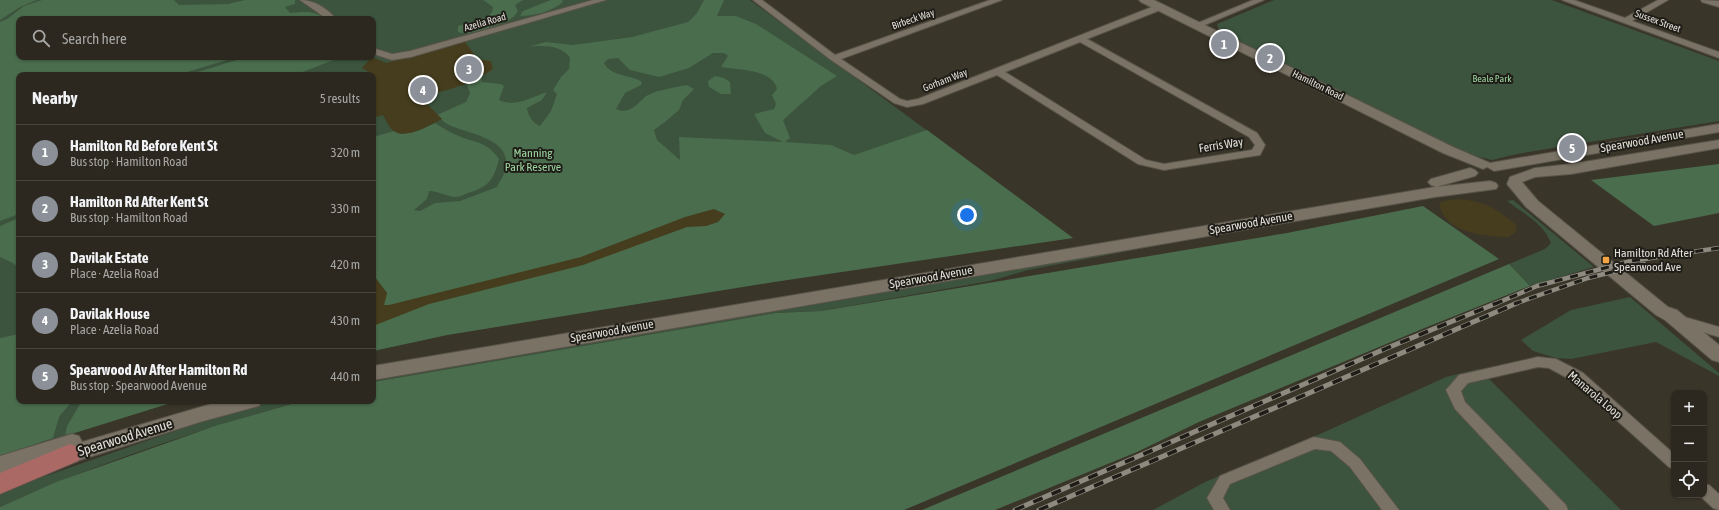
<!DOCTYPE html>
<meta charset="utf-8">
<style>
:root{--surface:#2c281f;--page:#38342c;--text:#f1f3f6;--muted:#a6a6a4;--line:#48443d;--accent:#8c9099}
body{margin:0;font-family:"Asap Condensed",sans-serif;background:var(--page);color:var(--text)}
.controls{position:absolute;right:12px;bottom:12px;display:grid;overflow:hidden;border-radius:8px;box-shadow:0 1px 3px #0004}
.controls button{width:36px;height:36px;display:grid;place-items:center;padding:0;border:0;border-bottom:1px solid var(--line);background:var(--surface);color:var(--text);font:20px sans-serif}
.you{position:absolute;left:967px;top:215px;width:14px;height:14px;margin:-10px;border:3px solid #fff;border-radius:50%;background:#1a73e8;box-shadow:0 0 0 6px #1a73e833}
.badge{display:grid;place-items:center;width:26px;height:26px;border-radius:50%;background:var(--accent);color:#fff;font-size:13px;font-weight:700}
.pin{position:absolute;translate:-50% -50%;border:2px solid #fff;box-shadow:0 1px 4px #0006}
.list{margin:0;padding:0;list-style:none}
h2{display:flex;justify-content:space-between;align-items:center;height:52px;margin:0;padding:0 16px;font-size:17px}
h2 small{font-size:13px;font-weight:400;color:var(--muted)}
.list li{display:grid;grid-template-columns:26px 1fr auto;gap:12px;align-items:center;box-sizing:border-box;height:56px;padding:0 16px;border-top:1px solid var(--line)}
.list b{display:block;font-size:15px;white-space:nowrap}
.list p{margin:0;font-size:13px;white-space:nowrap;color:var(--muted)}
.list em{font-size:13px;font-style:normal;color:var(--muted)}
.icon{flex:none;width:22px;height:22px;fill:none;stroke:currentColor;stroke-width:2;stroke-linecap:round;stroke-linejoin:round}
.map{position:relative;flex:none;width:1719px;height:510px;overflow:hidden}
.search{position:absolute;background:var(--surface);box-shadow:0 1px 3px #0004;left:16px;top:16px;width:360px;height:44px;display:flex;align-items:center;gap:10px;box-sizing:border-box;padding:0 14px;border-radius:8px;color:var(--muted);font-size:15px}
.panel{position:absolute;background:var(--surface);box-shadow:0 1px 3px #0004;left:16px;top:72px;width:360px;height:332px;border-radius:8px}
.map>svg:first-child{display:block}
.green{fill:#3c533d;fill-rule:evenodd}
.forest{fill:#4a6d4d;fill-rule:evenodd}
.sand{fill:#453d1d}
.lines{fill:none;stroke-linecap:round;stroke-linejoin:round}
.minor-casing{stroke:#585349;stroke-width:2}
.secondary-casing{stroke:#585349;stroke-width:2}
.primary-casing{stroke:#585349;stroke-width:2}
.minor{fill:#797265;fill-rule:evenodd}
.secondary{fill:#797265;fill-rule:evenodd}
.primary{fill:#aa6965;fill-rule:evenodd}
.rail-far1-casing{stroke:#8e8a80;stroke-width:4.5}
.rail-casing{stroke:#8e8a80;stroke-width:5}
.rail-far1{stroke:#1f1d17;stroke-width:3;stroke-dasharray:8;stroke-linecap:butt}
.rail{stroke:#1f1d17;stroke-width:3.5;stroke-dasharray:10;stroke-linecap:butt}
.poi-dot{fill:#f3a443;stroke:#1f1d17;stroke-width:1.5}
.labels{text-anchor:middle;dominant-baseline:central;stroke-width:4;stroke-linejoin:round;paint-order:stroke}
.far-street-label{font-size:10px;fill:#e3e0d8;stroke:#1f1d17}
.far-park-label{font-size:10px;fill:#9dd6a0;stroke:#1f1d17}
.street-label{font-size:12px;fill:#e3e0d8;stroke:#1f1d17}
.park-label{font-size:12px;fill:#9dd6a0;stroke:#1f1d17}
.poi-label{font-size:12px;fill:#e3e0d8;stroke:#1f1d17;text-anchor:start}
.near-street-label{font-size:14px;fill:#e3e0d8;stroke:#1f1d17}
</style>
<div class="map">
<svg width="1719" height="510" viewBox="0 0 1719 510">
<rect width="100%" height="100%" fill="#3a3529"/>
<path class="green" d="M0 0H750L1073 238 933 256 447 335 373 351V75H19V401H177L0 456ZM19 19H373V57H19Z
M1274 0H1552L1719 61V121L1517 154 1492 160 1462 153 1219 31 1217 24Z
M1513 200 1594 267 1530 286 1509 264 1545 249 1551 243C1544 224 1523 213 1507 201Z
M1245 229 1028 270 990 281 821 311 775 313 373 382V378Z
M1630 297 1719 373V376L1656 342 1571 359 1556 358 1533 351 1521 340 1571 310Z
M1479 369 1621 510H1153L1205 482 1320 434 1446 377Z
M273 401H302C199 430 97 463 0 507V492L229 412Z"/>
<path class="forest" d="M0 0H37L20 7 0 20Z
M42 0H174L179 5 228 4 245 0H295V4L285 7 290 13C304 12 314 10 326 19H19V57H237L177 75H19V214L0 221V22L7 19 24 6Z
M483 0H523L515 5 518 11C516 14 514 17 512 18 503 24 467 37 458 32V26L486 17 492 12 493 7Z
M551 0H562L563 2C552 11 535 16 520 16L523 11Z
M704 0H724L717 16H736L756 24 837 76 821 86 783 120 790 138 785 142 831 145 854 155 927 130 1073 238 774 282 447 335 373 351V137L394 131 402 134 418 131 435 123C443 128 451 133 459 136 478 144 486 141 499 159 494 179 489 187 468 193 465 194 460 197 456 197 447 197 439 191 429 191L427 199 414 210 420 211 435 203 460 201 497 187C499 182 504 176 505 170 514 139 469 134 449 125 444 123 441 118 437 115L466 102 470 93 463 75 465 42 478 59 491 61 493 69 482 77V82L501 84 504 86 499 100C514 108 532 97 547 92L542 100 527 108C528 116 533 123 540 126L551 111 557 94 553 90 561 77 569 69 570 58C562 45 542 45 528 47L546 42 573 45 632 37 688 22 697 13ZM713 53H724L728 56 721 67C739 70 772 69 777 89L772 95 776 104 774 109 754 114 765 133 783 142 679 137 680 160 657 140 654 130 665 122 679 110 683 100 694 89 687 85C677 87 657 90 648 95 639 100 632 116 616 109L625 93 641 85 642 82C630 74 611 77 604 63L608 59 618 58 630 70 659 77 689 68Z
M246 57H341L295 75H199L198 72Z
M715 76 724 78 730 82 731 94H721L709 87 708 81Z
M1719 164V213L1654 226 1591 180Z
M1423 206 1499 259 904 510H0V507L56 482 218 425 302 401H373V382L775 313 821 311 1287 233Z
M19 218V268L13 263 0 257V226Z
M1509 264 1530 286 1427 327 1199 422 1137 452 995 510H922Z
M19 334V401H72L59 417 53 438 0 456V338Z
M82 401H177L65 436 67 426Z"/>
<path class="sand" d="M465 42 478 59 491 61 493 69C477 81 456 88 436 93 430 94 424 92 418 95L442 119C430 125 405 140 394 131 389 128 386 120 383 115L377 117 374 113 373 75H367L369 72 362 68 370 59 374 58 386 63Z
M1458 199C1484 201 1496 208 1516 225L1517 231 1509 237C1485 236 1444 234 1439 203L1444 201Z
M714 209 725 214 718 222 706 226 687 227 583 265 429 304 373 326V270L375 277 387 293 384 305H389L581 257 685 217Z"/>
<g class="lines">
<g class="minor-casing">
<path id="minor" d="M300 0C314 0 327 8 336 19H327Z
M593 0H606L411 57 392 60 373 54V48L392 54 410 51Z
M753 0H762L835 55 990 0H1002L841 59 900 99 907 101 918 99 1157 5H1163V9L1087 39 1257 133 1265 145 1260 155 1164 170 1138 164 997 75 923 104 907 107 894 103 831 60ZM1080 42 1249 137 1255 145 1252 150 1164 164 1146 160 1005 72Z
M1253 0H1264L1200 27H1194L1193 25Z
M1562 0H1574L1625 18 1658 0H1668L1632 21 1719 52V58Z
M1701 0 1719 1V7L1702 2Z
M1681 316 1719 327V337L1676 324 1675 321 1676 318Z
M1538 357 1556 359 1583 373 1674 454V469L1669 467 1573 381 1549 368 1538 367 1468 383 1461 391 1465 402 1566 505 1568 510H1550L1455 409 1446 390 1459 375Z
M1314 437 1340 442 1360 459 1399 510H1382L1350 467 1331 451 1315 449 1230 484 1223 498 1230 510H1214L1207 498 1220 476Z
M1704 484 1709 485 1719 494V510L1713 508 1699 495H1704Z"/>
</g>
<g class="secondary-casing">
<path id="secondary" d="M1139 0H1154L1453 147 1490 163 1719 124V132L1494 171 1487 167 1483 169 1443 153 1141 2Z
M1719 140V148L1571 174 1535 177 1522 182 1538 201 1668 307 1677 310 1719 345V362L1712 360 1665 320 1656 315 1526 207 1507 184 1510 177 1535 168 1571 164Z
M1470 168 1475 170 1478 173 1475 176 1436 187 1431 185 1428 182 1431 179Z
M1490 181 1496 183 1498 186 1496 189 1435 197 373 380V366L1435 187Z
M221 401H262L259 406 200 422 58 467 51 464 48 458 0 474V456L72 434 79 436 82 442Z"/>
</g>
<g class="primary-casing">
<path id="primary" d="M70 444 78 447 82 454 78 461 0 494V473Z"/>
</g>
<use href="#minor" class="minor"/>
<use href="#secondary" class="secondary"/>
<use href="#primary" class="primary"/>
<g class="rail-far1-casing">
<path id="rail-far1" d="M1495 304 1537 286 1631 261 1719 248
M1514 304 1588 278 1644 264"/>
</g>
<g class="rail-casing">
<path id="rail" d="M1015 510 1387 348 1497 303
M1039 510 1517 303"/>
</g>
<use href="#rail-far1" class="rail-far1"/>
<use href="#rail" class="rail"/>
</g>
<rect class="poi-dot" x="1602" y="256" width="8" height="8" rx="2"/>
<g class="labels">
<g class="far-street-label">
<text transform="translate(913 19) rotate(-19)">Birbeck Way</text>
<text transform="translate(1658 21) rotate(20)">Sussex Street</text>
<text transform="translate(485 22) rotate(-16)">Azelia Road</text>
<text transform="translate(945 80) rotate(-21)">Gorham Way</text>
<text transform="translate(1318 85) rotate(26)">Hamilton Road</text>
</g>
<g class="far-park-label">
<text x="1492" y="78">Beale Park</text>
</g>
<g class="street-label">
<text transform="translate(1642 141) rotate(-10)">Spearwood Avenue</text>
<text transform="translate(1221 145) rotate(-9)">Ferris Way</text>
<text transform="translate(1251 223) rotate(-10)">Spearwood Avenue</text>
<text transform="translate(931 277) rotate(-10)">Spearwood Avenue</text>
<text transform="translate(612 331) rotate(-10)">Spearwood Avenue</text>
<text transform="translate(1595 395) rotate(40)">Manarola Loop</text>
</g>
<g class="park-label">
<text x="533" y="153">Manning<tspan x="533" dy="14">Park Reserve</tspan></text>
</g>
<g class="poi-label">
<text x="1614" y="253">Hamilton Rd After<tspan x="1614" dy="14">Spearwood Ave</tspan></text>
</g>
<g class="near-street-label">
<text transform="translate(125 437) rotate(-17)">Spearwood Avenue</text>
</g>
</g>
</svg>
<div class="controls">
<button>+</button>
<button>−</button>
<button><svg class="icon" aria-label="locate" viewBox="0 0 24 24"><circle cx="12" cy="12" r="6"/><path d="M12 2v4M12 18v4M2 12h4M18 12h4"/></svg></button>
</div>
<div class="you"></div>
<div class="pin badge" style="left:1224px;top:44px">1</div>
<div class="pin badge" style="left:1270px;top:58px">2</div>
<div class="pin badge" style="left:469px;top:69px">3</div>
<div class="pin badge" style="left:423px;top:90px">4</div>
<div class="pin badge" style="left:1572px;top:148px">5</div>
<div class="search"><svg class="icon" aria-label="search" viewBox="0 0 24 24"><circle cx="10" cy="10" r="6"/><path d="M15 15l6 6"/></svg>Search here</div>
<section class="panel">
<h2>Nearby<small>5 results</small></h2>
<ul class="list">
<li><span class="badge">1</span><div><b>Hamilton Rd Before Kent St</b><p>Bus stop · Hamilton Road</p></div><em>320 m</em></li>
<li><span class="badge">2</span><div><b>Hamilton Rd After Kent St</b><p>Bus stop · Hamilton Road</p></div><em>330 m</em></li>
<li><span class="badge">3</span><div><b>Davilak Estate</b><p>Place · Azelia Road</p></div><em>420 m</em></li>
<li><span class="badge">4</span><div><b>Davilak House</b><p>Place · Azelia Road</p></div><em>430 m</em></li>
<li><span class="badge">5</span><div><b>Spearwood Av After Hamilton Rd</b><p>Bus stop · Spearwood Avenue</p></div><em>440 m</em></li>
</ul>
</section>
</div>
